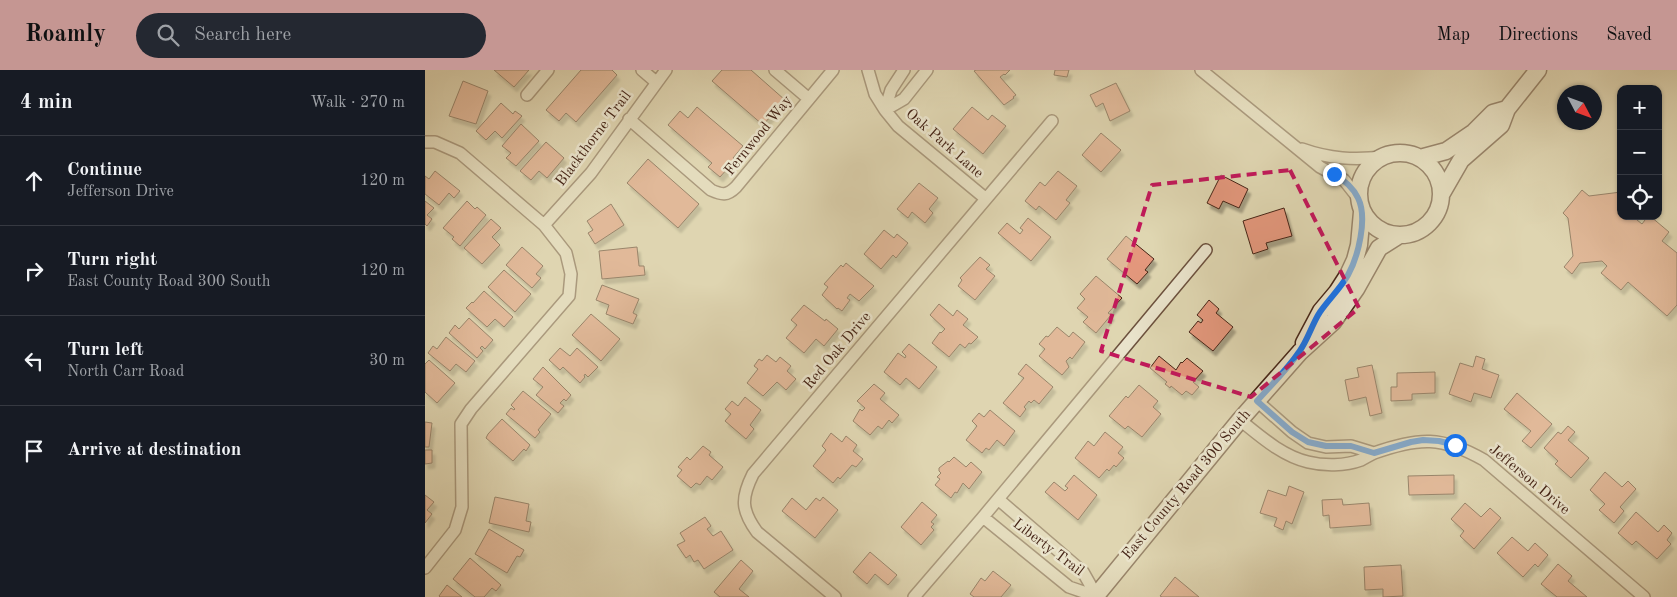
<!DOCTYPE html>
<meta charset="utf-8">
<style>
:root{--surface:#171b24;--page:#242831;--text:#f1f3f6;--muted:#9ea1a6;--line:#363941;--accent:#c59692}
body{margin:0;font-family:"Old Standard TT",serif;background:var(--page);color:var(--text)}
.controls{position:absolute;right:15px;top:15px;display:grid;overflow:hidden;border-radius:10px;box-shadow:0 1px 4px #0004}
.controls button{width:45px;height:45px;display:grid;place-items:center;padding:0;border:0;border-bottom:1px solid var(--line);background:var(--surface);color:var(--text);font:25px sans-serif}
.compass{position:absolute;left:1132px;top:15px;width:45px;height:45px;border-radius:50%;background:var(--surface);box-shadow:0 1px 4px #0004;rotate:131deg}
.stop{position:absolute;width:15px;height:15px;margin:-11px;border:4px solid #1a73e8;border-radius:50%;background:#fff}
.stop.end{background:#1a73e8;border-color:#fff;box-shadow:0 1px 5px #0008}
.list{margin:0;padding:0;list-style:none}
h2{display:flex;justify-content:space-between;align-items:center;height:65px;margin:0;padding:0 20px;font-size:21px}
h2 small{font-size:16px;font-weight:400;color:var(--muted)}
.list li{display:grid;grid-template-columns:32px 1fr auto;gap:15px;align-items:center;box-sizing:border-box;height:90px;padding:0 20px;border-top:1px solid var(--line)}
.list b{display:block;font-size:19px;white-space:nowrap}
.list p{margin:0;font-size:16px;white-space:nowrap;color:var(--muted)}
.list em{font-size:16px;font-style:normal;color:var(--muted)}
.icon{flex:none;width:28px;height:28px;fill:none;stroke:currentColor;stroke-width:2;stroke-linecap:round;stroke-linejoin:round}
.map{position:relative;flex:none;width:1252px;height:527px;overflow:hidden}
header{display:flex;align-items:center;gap:30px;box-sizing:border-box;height:70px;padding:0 25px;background:var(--accent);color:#111}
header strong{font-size:24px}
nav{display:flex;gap:28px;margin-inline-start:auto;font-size:18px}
.search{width:350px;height:45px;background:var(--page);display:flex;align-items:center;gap:12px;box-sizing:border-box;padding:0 18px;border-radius:28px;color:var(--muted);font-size:19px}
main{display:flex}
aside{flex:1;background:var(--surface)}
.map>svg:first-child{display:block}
.building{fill:#e4987d;stroke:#462517;filter:url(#shadow)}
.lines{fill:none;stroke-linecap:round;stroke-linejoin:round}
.street-casing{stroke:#6c513e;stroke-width:14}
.secondary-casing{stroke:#462517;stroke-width:19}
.street{stroke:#eae4cc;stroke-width:11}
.secondary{stroke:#eae4cc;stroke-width:16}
.route{stroke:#1a73e8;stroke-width:6}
.marked{fill:none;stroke:#c2185b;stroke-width:4;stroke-dasharray:10 6;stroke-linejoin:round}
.labels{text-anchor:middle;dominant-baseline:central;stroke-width:5;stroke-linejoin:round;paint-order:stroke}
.street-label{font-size:15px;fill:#462517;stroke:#eae4cc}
</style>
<header>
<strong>Roamly</strong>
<div class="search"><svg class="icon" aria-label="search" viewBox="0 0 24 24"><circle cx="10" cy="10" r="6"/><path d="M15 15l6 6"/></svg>Search here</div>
<nav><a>Map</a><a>Directions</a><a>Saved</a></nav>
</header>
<main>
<aside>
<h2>4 min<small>Walk · 270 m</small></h2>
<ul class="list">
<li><svg class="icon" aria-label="ahead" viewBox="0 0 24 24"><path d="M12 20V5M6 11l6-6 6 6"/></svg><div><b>Continue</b><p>Jefferson Drive</p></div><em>120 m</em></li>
<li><svg class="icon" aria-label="right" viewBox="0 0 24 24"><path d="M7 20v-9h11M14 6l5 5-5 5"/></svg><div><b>Turn right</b><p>East County Road 300 South</p></div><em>120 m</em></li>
<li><svg class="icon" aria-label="left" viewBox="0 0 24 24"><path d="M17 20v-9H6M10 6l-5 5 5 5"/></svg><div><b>Turn left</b><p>North Carr Road</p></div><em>30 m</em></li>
<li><svg class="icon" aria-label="arrive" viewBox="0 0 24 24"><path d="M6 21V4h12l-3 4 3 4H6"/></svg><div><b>Arrive at destination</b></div></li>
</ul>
</aside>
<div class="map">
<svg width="1252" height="527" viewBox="0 0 1252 527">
<defs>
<filter id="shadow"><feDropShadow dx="3" dy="5" stdDeviation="1" flood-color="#0004"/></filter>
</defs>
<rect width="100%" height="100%" fill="#dfd6b1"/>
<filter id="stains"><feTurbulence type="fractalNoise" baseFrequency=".004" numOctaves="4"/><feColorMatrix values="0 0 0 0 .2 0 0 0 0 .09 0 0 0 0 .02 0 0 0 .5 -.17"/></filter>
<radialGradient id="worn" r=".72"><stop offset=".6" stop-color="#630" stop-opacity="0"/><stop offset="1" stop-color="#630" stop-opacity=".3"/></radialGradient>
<path class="building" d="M69 0H104L89 17Z
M156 0H187L192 5 151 52 141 43 134 51 121 40Z
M297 0H326L360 30 338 55 287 11Z
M551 0H585L580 5 579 4 575 7 591 25 588 27 589 28 579 35 549 1Z
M630 0H644L642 7 629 5Z
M38 11 63 21 51 54 24 46Z
M691 13 705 41 685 51 678 33 671 37 665 25Z
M76 33 88 44 90 41 97 46 77 68 70 61 61 70 51 61Z
M272 37 318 76 308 88 311 89 295 107 283 97 287 93 243 55 255 41 263 48Z
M547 37 563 50 567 45 581 56 558 84 528 59Z
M96 54 114 71 91 96 81 88 86 83 77 76Z
M676 63 696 80 676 102 657 85Z
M121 72 139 88 122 108 114 101 106 110 95 101Z
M223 89 274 134 253 158 202 113Z
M10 101 35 121 29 128 24 123 14 135 0 124V106L4 109Z
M633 101 652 116 641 130 645 133 631 150 614 136 611 140 600 131 615 112 620 116Z
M796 105 823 119 814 138 798 131 794 139 782 133Z
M494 113 513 128 504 139 508 143 500 153 487 142 483 148 472 139Z
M1157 120 1164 126 1196 122V146H1211L1212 150 1217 154 1223 146H1225L1244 162 1237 171 1252 183V235L1242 246 1203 212 1196 220 1176 203 1182 196 1177 191 1155 193 1147 204 1139 197 1148 186 1143 148 1138 143Z
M0 131 9 138 2 145 7 149 2 156 0 154Z
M42 131 50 139 52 137 61 145 35 176 27 169 29 167 18 158Z
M186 134 199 155 170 174 163 163 168 160 162 151Z
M859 138 867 166 841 173 843 179 828 184 818 151Z
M603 148 626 167 606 191 573 163 582 153 595 164 598 160 595 158Z
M66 149 76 158 67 167 75 175 57 194 39 178Z
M459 160 469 168 472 164 483 173 471 188 468 185 456 199 439 184Z
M701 166 729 189 720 200 723 202 712 214 682 189Z
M97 177 118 196 111 204 116 208 107 218 81 195Z
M212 177 214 196H219L220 205 177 209 174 181Z
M555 187 565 195 561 199 570 206 550 230 533 216 537 210 535 208Z
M421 193 449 216 434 231 425 224 422 228 425 230 417 241 413 238 412 239 397 225 403 217 399 214 416 195 418 197Z
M79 200 106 224 90 242 63 217Z
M671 206 697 228 683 243 686 245 671 263 658 252 663 247 652 238 660 229 655 224Z
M177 215 214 229 208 243 212 245 208 254 181 244 184 235 171 230Z
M59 221 88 247 79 257 70 249 62 257 41 238 47 232 48 233Z
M784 230 794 239 791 243 808 257 788 281 764 262 773 251 776 253 778 250 772 245Z
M514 234 528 246 532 240 543 249 538 255 553 267 546 274 544 273 540 278 535 274 524 287 507 273 515 262 516 263 520 259 505 245Z
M379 235 400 251 401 249 413 259 399 276 391 269 379 283 361 268 372 255 366 250Z
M166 244 195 269 176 291 147 265Z
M44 248 68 270 60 279 57 276 55 278 58 281 52 288 24 263 30 255 34 259Z
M632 257 644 267 648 262 660 272 647 289 645 287 641 291 644 297 637 305 614 286 620 279 614 274 621 266 623 267Z
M21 267 50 291 41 302 31 294 25 301 3 283 8 276 12 279Z
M484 274 512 297 494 319 481 308 475 315 459 302 473 283 480 288 481 286 477 282Z
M135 278 145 286 152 278 173 297 163 307 160 304 159 306 160 307 155 313 138 297 135 300 124 290Z
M342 285 351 292 355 287 366 296 362 301 371 309 361 320 352 312 338 326 322 313 333 299 329 296 334 289 337 291Z
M734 286 751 300 756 292 757 293 762 288 778 301 768 312 774 317 767 325 761 321 757 325 746 316 745 318 740 314 742 312 725 298Z
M1051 286 1060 289 1057 299 1074 305 1066 328 1049 323 1046 332 1024 324 1035 293 1048 297Z
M4 290 30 313 12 333 0 322V294Z
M601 294 628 317 614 334 609 330 606 333 604 331 599 337 601 339 595 347 578 333 599 308 593 304Z
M947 295 957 343 945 346 941 327 924 331 920 310 934 307 932 298Z
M118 297 146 325 141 331 139 329 135 333 139 336 133 343 111 325 118 317 108 309Z
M1010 302V323L987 324V330L966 331V317H972V303Z
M449 314 460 323 455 329 474 345 467 353 464 350 457 359 453 356 445 365 428 351 435 339 437 341 440 338 432 331Z
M714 315 733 331 728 337 736 344 717 367 703 356 700 359 684 346 701 326 703 328Z
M98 321 126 344 113 360 115 362 110 368 81 344 86 338 89 340 90 339 86 335Z
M1092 323 1127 354 1106 378 1097 371 1106 361 1079 339Z
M320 327 336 340 325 355 329 359 321 369 300 351 306 344 300 339 307 331 313 336Z
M565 340 590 361 579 376 572 370 564 380 561 378 557 383 541 370 552 356 547 351 554 343 559 347Z
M77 349 105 375 101 381 99 379 88 391 61 368 63 364Z
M0 352 7 353 4 377H0Z
M1143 356 1150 362 1143 370 1164 388 1146 408 1130 394 1133 391 1119 378 1133 362 1136 364Z
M680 362 698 377 693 383 699 388 691 397 689 395 684 401 682 399 674 408 650 388 663 371 669 376Z
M406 363 417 372 421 366 432 375 428 381 438 389 431 397 427 395 415 409 413 407 408 413 388 396 401 380 397 376Z
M278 376 286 382 284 385 298 397 287 410 282 406 275 415 271 413 266 418 252 406 257 400 253 397 262 387 265 390Z
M0 380H7V393L0 394Z
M529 387 541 397 546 392 557 402 544 419 538 413 532 423 530 422 526 428 510 415 515 409 512 407 516 403 514 401V398L523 391 524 392Z
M1180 402 1197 417 1203 411 1211 419 1195 437 1199 441 1189 453 1174 440 1180 434 1165 420Z
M649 405 672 425 653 450 620 422 629 412 640 421 643 418 640 416Z
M1029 405V424L984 425 983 406Z
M864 416 879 422 867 454 861 451 858 460 849 456 852 448 835 443 843 420 861 426Z
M0 425 9 432 2 440 7 444 0 453Z
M70 427 104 434 101 451 106 452 104 462 64 453Z
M398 427 413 440 390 468 357 441 367 428 381 440 391 428 395 431Z
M917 429 918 435 944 433 946 455 905 458 904 445 898 446 897 430Z
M497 432 512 445 506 452 509 454 506 457 509 460 496 475 476 457Z
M1040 433 1056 447 1065 438 1076 448 1049 479 1035 466 1039 461 1026 449Z
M1211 442 1233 462 1239 455 1247 463 1242 470 1246 474 1232 489 1211 471 1207 475 1193 463Z
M280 447 286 456 282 459 288 466 296 461 308 480 279 499 273 490 269 492 265 485 261 488 252 475 260 471 255 463Z
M64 459 99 480 95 487 92 486 82 503 50 484Z
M1087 467 1103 481 1110 473 1123 485 1113 497 1110 494 1098 507 1072 483Z
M445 482 472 505 463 515 450 504 442 514 428 502Z
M45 488 76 515 71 521 67 518 59 527H50L28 509Z
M316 490 328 501 314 519 324 527H295L289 522Z
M1133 494 1147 506 1143 511 1162 527H1132L1116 514Z
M976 495 978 526 958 527V519L940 520 939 497Z
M568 501 586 515 576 527H549L545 524 556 508 560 511Z
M750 507 774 527H737L735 526Z
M22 515 37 527H15L14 526Z"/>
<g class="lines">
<g class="street-casing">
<path id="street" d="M217 0 231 12
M350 0 384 29
M443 0 450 24 460 40 473 56 560 128
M776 0 895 97 919 110 934 129
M102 25 123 0
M460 40 479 29 502 0
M460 40 466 20 479 0
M204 49 286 120C297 125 302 126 311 117L408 0
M0 72H10L35 83 119 155 141 183 146 204 144 226 46 339 36 354 37 437 30 460 0 498
M877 79C905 89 929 90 958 87
M119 155 166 103 241 0
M832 331 867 362 883 373 901 377 926 376 949 383
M815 350C835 366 857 386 883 392 899 396 920 396 936 390 940 388 945 385 949 383 994 367 1017 366 1059 390L1219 527
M573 429 658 502 671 525
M558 447 644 517 673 527
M410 527 332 462C316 440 316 428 328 404L627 51
M489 527 558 447 781 180"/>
</g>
<g class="secondary-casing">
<path id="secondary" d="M934 124a41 41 0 1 1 82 0a41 41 0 1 1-82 0Z
M995 88 1021 81 1049 62 1068 43 1082 39
M1017 123 1036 90 1076 55 1082 39 1113 0
M879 273 896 241 912 222 923 205 930 190 934 175 937 142
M670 527 815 350 875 282 908 252 931 219 954 178 973 166"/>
</g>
<use href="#street" class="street"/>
<use href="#secondary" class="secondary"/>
</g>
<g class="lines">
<path class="route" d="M909 104C919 110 928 117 933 128 943 148 933 187 923 205 915 219 904 229 895 242 887 254 883 270 874 282 862 300 846 315 832 331L867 362 883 372 901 376H926L949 383 986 372 998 370 1014 371 1030 375"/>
</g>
<path d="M0 0H1252V527H0ZM865 100 934 238 826 327 676 281 727 115Z" fill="#dfd6b1" fill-opacity=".55" fill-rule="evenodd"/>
<path class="marked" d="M865 100 934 238 826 327 676 281 727 115Z"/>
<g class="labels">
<g class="street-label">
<text transform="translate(334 66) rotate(-51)">Fernwood Way</text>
<text transform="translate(169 69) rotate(-53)">Blackthorne Trail</text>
<text transform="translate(519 74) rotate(41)">Oak Park Lane</text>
<text transform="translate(413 281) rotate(-50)">Red Oak Drive</text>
<text transform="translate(1104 410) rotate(40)">Jefferson Drive</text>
<text transform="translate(762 415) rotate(-50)">East County Road 300 South</text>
<text transform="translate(623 478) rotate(37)">Liberty Trail</text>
</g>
</g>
<rect width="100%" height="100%" filter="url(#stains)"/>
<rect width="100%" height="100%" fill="url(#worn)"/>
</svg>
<div class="controls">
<button>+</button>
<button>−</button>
<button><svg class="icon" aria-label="locate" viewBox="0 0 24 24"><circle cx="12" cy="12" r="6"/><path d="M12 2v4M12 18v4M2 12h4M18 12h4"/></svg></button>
</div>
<svg class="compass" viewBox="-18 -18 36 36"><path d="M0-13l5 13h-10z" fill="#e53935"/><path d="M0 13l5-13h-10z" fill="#9ea1a6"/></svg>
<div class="stop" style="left:1030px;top:375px"></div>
<div class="stop end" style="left:909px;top:104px"></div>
</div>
</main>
